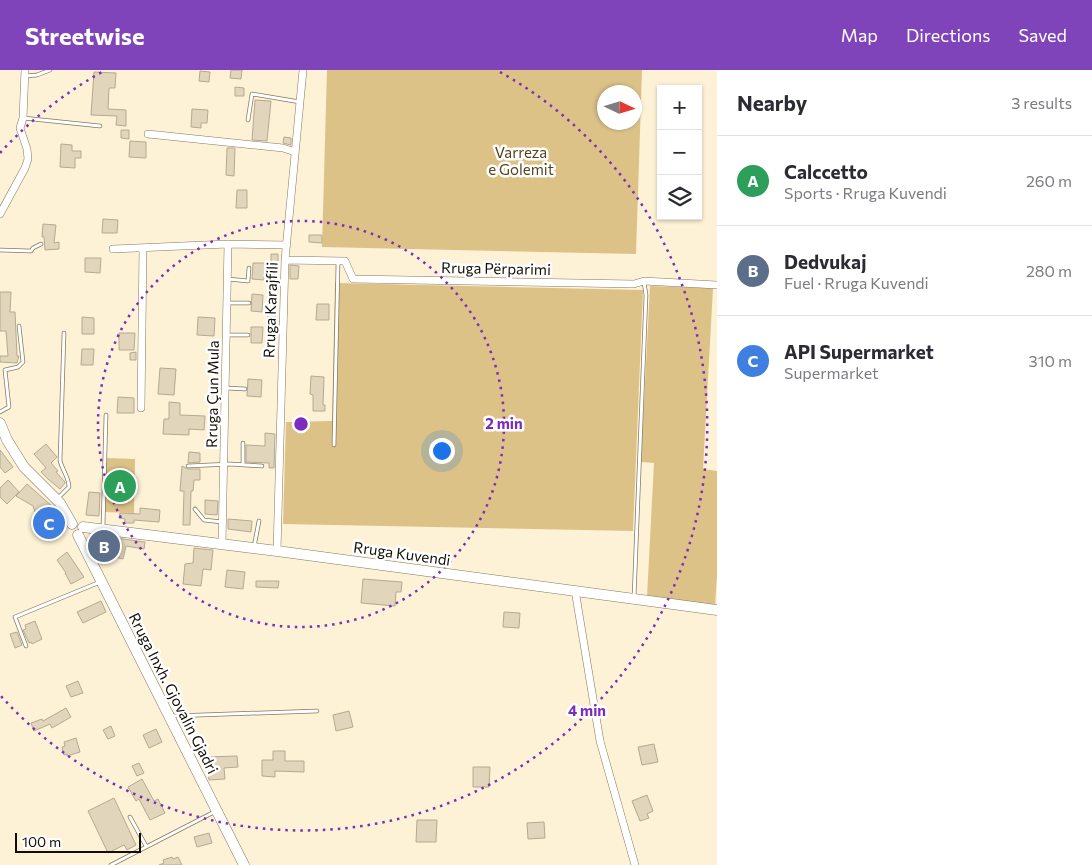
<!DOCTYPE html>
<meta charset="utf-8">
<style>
:root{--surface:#fff;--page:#f7f7f7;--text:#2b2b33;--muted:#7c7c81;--line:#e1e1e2;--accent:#8044ba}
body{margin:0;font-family:Commissioner,sans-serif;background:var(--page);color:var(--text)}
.controls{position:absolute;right:15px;top:15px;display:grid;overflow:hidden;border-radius:0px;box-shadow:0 1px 4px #0004}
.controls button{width:45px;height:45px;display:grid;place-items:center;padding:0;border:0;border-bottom:1px solid var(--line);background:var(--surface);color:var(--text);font:25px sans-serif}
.compass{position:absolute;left:597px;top:15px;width:45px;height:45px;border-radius:50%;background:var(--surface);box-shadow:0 1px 4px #0004;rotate:94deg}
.scale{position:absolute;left:15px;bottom:12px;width:126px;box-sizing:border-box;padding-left:5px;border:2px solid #120e05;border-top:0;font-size:14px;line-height:18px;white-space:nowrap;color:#120e05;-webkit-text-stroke:4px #fff;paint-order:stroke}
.you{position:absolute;left:441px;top:380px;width:18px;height:18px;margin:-12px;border:4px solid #fff;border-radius:50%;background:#1a73e8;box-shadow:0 0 0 8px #1a73e833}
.badge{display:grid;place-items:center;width:32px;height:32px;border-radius:50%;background:var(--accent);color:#fff;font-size:16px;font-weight:700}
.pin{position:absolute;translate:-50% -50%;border:2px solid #fff;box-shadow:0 1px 5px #0006}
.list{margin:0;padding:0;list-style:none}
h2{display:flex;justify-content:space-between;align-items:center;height:65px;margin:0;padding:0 20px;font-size:21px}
h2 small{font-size:16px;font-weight:400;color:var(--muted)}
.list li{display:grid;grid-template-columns:32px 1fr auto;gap:15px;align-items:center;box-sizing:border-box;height:90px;padding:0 20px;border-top:1px solid var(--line)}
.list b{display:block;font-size:19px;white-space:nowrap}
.list p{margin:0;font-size:16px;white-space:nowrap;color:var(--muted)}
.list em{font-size:16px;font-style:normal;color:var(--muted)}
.icon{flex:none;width:28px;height:28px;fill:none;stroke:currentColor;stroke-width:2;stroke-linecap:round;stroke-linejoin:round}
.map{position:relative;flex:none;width:717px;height:795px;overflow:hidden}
header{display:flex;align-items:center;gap:30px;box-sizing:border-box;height:70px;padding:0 25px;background:var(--accent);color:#fff}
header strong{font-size:24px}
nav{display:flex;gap:28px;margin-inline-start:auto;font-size:18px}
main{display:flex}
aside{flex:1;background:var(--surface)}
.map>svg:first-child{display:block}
.green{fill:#dcc287;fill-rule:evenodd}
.building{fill:#e1d5bb;stroke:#b5a990}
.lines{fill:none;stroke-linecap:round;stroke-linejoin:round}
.lane-casing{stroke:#847961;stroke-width:4.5}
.street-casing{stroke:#847961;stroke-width:8}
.secondary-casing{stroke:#847961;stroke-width:11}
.lane{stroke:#fff;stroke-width:3}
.street{stroke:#fff;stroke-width:7}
.secondary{stroke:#fff;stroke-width:10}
.ring{fill:none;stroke:#7b2cbf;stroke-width:2.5;stroke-dasharray:2.5 5}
.labels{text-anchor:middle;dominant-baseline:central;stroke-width:5;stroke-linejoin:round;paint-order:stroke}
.park-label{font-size:15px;fill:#54441d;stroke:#fff}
.street-label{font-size:15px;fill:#120e05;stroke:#fff}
.centre{fill:#7b2cbf;stroke:#fff;stroke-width:2.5}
.ring-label{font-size:15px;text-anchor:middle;font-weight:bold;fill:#7b2cbf;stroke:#fff;stroke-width:5;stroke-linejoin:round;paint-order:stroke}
</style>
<header>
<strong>Streetwise</strong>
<nav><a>Map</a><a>Directions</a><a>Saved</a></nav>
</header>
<main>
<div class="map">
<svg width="717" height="795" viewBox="0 0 717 795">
<rect width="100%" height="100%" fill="#fdf1d6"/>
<path class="green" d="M327 0H642L636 184 322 177ZM634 22V52H604V22Z
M335 213 643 220 633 461 283 454 286 352 332 351Z
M650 216 713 218 703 399 717 401V506L715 536 647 527 654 393 641 392Z
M106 388 135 389 134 443 105 442Z"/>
<path class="building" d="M231 0H242L241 9 230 8Z
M200 1 210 2 209 12 199 11Z
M94 2 116 3 115 18H109L108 39 126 40V56L116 55 117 46 91 45Z
M235 17 244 18V26H235Z
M255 30 271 31 267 71 252 70Z
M192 39 208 40 207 53H201V58L191 57Z
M121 60H129V69L121 68Z
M284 67 291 68V75L283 73Z
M130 71 146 72V88L129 87Z
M61 74 72 75V81H81V88H75V98L60 97Z
M227 78H235L234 106 226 105Z
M237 120H247V138H236Z
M103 149 118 150 117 163H102Z
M43 154 56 155 54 173 59 172V179L45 180 44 167H42Z
M309 165H322V173L309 172Z
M271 184H278V192H271Z
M85 188H101L100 203 85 202Z
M253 193H265L264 210 252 209Z
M290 195 299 196 298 209H290Z
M0 222H11L10 242H15L17 286H19L17 293 0 292V286H8L6 261H0Z
M252 224 263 225 262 242 251 241Z
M317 234H329V250H316Z
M268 237H276L275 252H268Z
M82 247 94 248V264H82Z
M198 247 215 248 214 266 197 265Z
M251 257H263L262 273H251Z
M119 263H135L134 280H119Z
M82 279H94L93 295H81Z
M136 282V290H130V283Z
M160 298 176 299 174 325 158 324Z
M311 306 324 307 323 335H325V341H313V325L310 324Z
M248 309 262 310 261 327 247 326Z
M118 327 134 328V343H117Z
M169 332 180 333V345L205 346 204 360 189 359V365L163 364 164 349H169Z
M265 363 275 364 274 398H269V393L246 392V375L265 376Z
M46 374 57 387 51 393 58 401 56 402 65 412V413L60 419 48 409 41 402 46 398 34 384Z
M0 380 13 397 5 403 0 397Z
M189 382 200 383V392L188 393Z
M182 396 188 399H200V410H194L193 421H191L190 455H183L184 421H180Z
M8 410 19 422 7 434 0 427V418Z
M27 414 53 437 63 464 45 470 33 436 16 426Z
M89 422 100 423 99 446 86 445Z
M205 430 218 431 217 445 205 444Z
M140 438 160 440 159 452 134 450V453H125V449L119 448 120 443 140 444Z
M228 449 252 451 251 462 228 459Z
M99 467 115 473 116 468 145 472 144 479 126 476 123 489 115 487 94 479Z
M194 478 213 480 211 500 203 499 201 516 183 514 185 494 193 493Z
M67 482 84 507 71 514 65 503H66L57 490Z
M227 500 245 502 243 519 225 517Z
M363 509 402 512 401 522H396L395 536 361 533Z
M256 511H279L278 518 256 517Z
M101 531 106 542 83 553 77 542Z
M504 542 520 543 519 558 503 557Z
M35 551 42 569 32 574 31 572 29 573 23 560 26 559 25 555Z
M17 562 22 575 15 578 10 564Z
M78 611 83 623 71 627 66 616Z
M66 638 71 647 52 658 50 654 34 661 31 653 42 649 43 651Z
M349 641 353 657 336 661 333 645Z
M111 656 115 666 108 669 103 660Z
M156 659 162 672 149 678 143 665Z
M76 668 80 682 67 686V684L64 685 62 677 65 676 64 672Z
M654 674 658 692 642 695 638 677Z
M273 681H285V691H304V702L275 701V707L262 706V690H273Z
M237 686 238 697 224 698 225 709 209 710 206 687Z
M139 693 144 703 137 706 132 696Z
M473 697H490L489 717H473Z
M142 709 154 731 158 729 165 743 150 750 139 729 136 731 128 717Z
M647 725 653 741 647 744 649 748 640 751 632 731Z
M114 728 136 775 127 780 124 775 108 783 88 741Z
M417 750H437L436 772H416Z
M544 752 545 768 528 769 527 753Z
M209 763 212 773 197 777 194 767Z
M172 787 173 789 178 787 182 795H159L164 793 163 790Z"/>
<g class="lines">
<g class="lane-casing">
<path id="lane" d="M25 6 37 5 50 0
M23 48 100 56
M248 50 252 24 300 32
M0 180 31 181 33 178 41 174
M228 209 248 211 249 198
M227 233H249
M227 265H248
M226 318 245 319
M0 342 9 337 5 300 18 297 23 292 19 256
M243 373V395
M334 375 338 192
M188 396 230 394 262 396
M58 428 69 417C69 408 63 401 60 391L64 263
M195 439 204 450 222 452
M103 457 106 345
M254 477 259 451
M634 528 646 225 644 212
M26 576 15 547 100 512
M172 646 317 641
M130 747 146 776
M111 795 216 741"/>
</g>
<g class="street-casing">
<path id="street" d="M148 64 283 78 295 82
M0 144 25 98 28 89 27 79 20 58 23 48 25 0
M113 179 228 174 287 175
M285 190 345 191 353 209 634 214 644 211 717 215
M141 338 143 178
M222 475 228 174
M277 481 285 190 303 0
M575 520 600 671 635 795"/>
</g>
<g class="secondary-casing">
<path id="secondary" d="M0 353 7 370 24 397 60 433 72 454
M83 457 277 481 717 540
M78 465 244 795"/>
</g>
<use href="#lane" class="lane"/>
<use href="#street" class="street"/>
<use href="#secondary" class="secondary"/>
</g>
<g class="ring">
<circle cx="301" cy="354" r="203"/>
<path d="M0 83A405 405 0 0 1 102 2M500 2A405 405 0 1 1 0 625"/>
</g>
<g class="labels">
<g class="park-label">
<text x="521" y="82">Varreza<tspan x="521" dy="17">e Golemit</tspan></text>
</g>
<g class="street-label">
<text transform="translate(496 198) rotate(1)">Rruga Përparimi</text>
<text transform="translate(270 240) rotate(-88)">Rruga Karajfili</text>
<text transform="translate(212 324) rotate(-89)">Rruga Çun Mula</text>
<text transform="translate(402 483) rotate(8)">Rruga Kuvendi</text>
<text transform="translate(174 623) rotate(63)">Rruga Inxh. Gjovalin Gjadri</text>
</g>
</g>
<circle cx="301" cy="354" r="8" class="centre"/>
<g class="ring-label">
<text x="504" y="359">2 min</text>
<text x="587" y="646">4 min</text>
</g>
</svg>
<div class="controls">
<button>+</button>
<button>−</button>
<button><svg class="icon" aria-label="layers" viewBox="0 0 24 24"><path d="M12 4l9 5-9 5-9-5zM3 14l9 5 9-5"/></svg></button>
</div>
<svg class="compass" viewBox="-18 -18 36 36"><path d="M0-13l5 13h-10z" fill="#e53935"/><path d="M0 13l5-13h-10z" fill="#7c7c81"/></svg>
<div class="scale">100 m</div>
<div class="you"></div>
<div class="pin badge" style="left:120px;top:416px;background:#2e9e5b">A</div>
<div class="pin badge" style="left:104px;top:476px;background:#5c6f8a">B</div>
<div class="pin badge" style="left:49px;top:453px;background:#3f7fe0">C</div>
</div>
<aside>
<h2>Nearby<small>3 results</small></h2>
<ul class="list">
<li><span class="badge" style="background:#2e9e5b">A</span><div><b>Calccetto</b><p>Sports · Rruga Kuvendi</p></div><em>260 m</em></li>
<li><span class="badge" style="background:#5c6f8a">B</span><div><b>Dedvukaj</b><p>Fuel · Rruga Kuvendi</p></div><em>280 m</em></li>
<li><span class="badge" style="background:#3f7fe0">C</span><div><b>API Supermarket</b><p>Supermarket</p></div><em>310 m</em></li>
</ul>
</aside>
</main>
